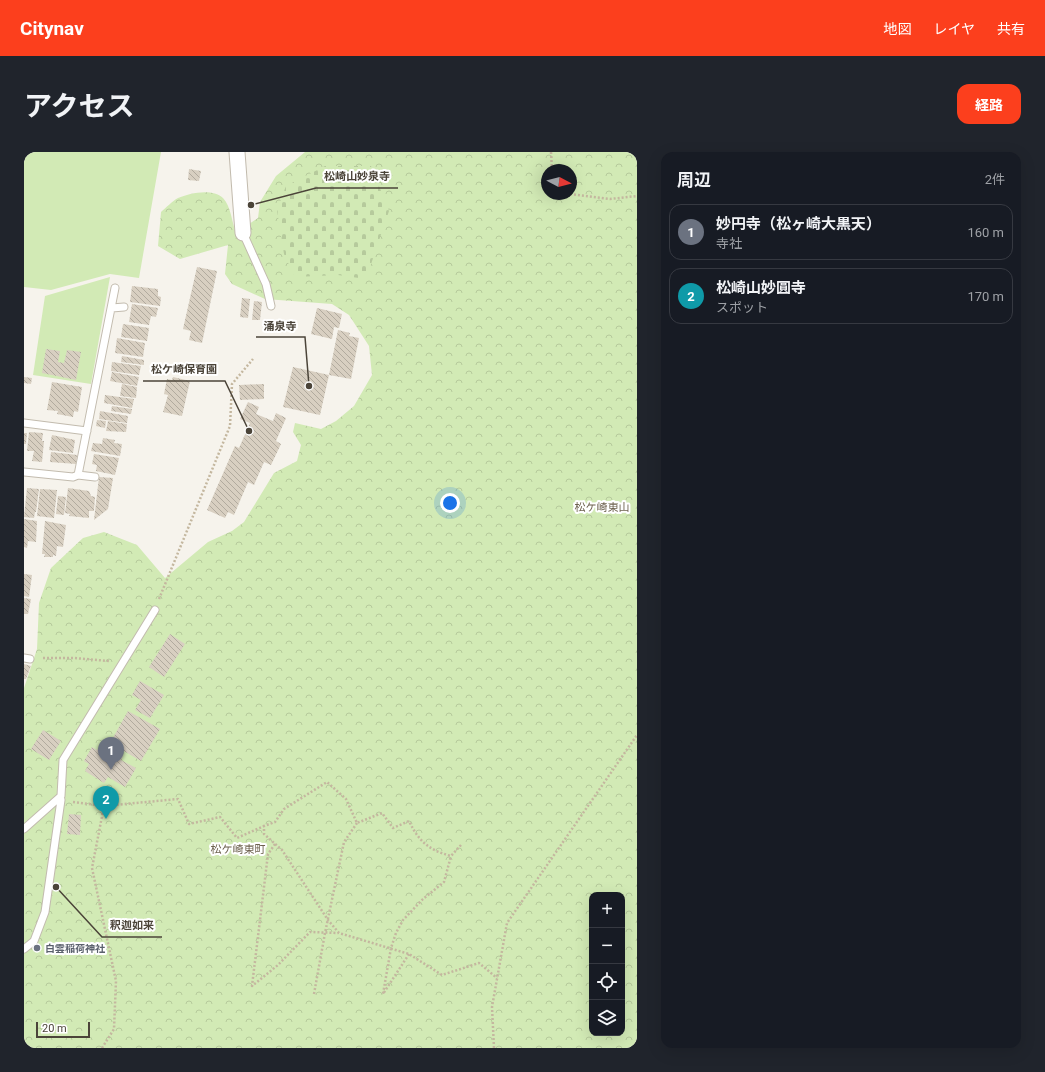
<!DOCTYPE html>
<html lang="ja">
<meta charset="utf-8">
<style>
:root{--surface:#171b24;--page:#20242c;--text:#f1f3f6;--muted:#9ea1a6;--line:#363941;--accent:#fc3f1d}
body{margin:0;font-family:Roboto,"Noto Sans JP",sans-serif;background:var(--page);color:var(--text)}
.controls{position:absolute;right:12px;bottom:12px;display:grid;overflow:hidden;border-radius:8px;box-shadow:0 4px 16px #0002}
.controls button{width:36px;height:36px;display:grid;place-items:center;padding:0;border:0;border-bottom:1px solid var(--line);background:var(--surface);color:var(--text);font:20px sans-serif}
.compass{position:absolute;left:517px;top:12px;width:36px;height:36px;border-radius:50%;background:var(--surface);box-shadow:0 4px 16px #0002;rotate:97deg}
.scale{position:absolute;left:12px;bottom:10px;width:54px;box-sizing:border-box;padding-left:4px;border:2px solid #4b4439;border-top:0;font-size:11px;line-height:14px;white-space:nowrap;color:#4b4439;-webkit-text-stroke:3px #fff;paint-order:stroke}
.you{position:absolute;left:426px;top:351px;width:14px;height:14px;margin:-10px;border:3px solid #fff;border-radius:50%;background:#1a73e8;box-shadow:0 0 0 6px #1a73e833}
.badge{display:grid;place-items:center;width:26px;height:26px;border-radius:50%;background:var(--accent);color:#fff;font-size:13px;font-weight:700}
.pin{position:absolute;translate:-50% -33px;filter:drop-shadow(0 1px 2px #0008)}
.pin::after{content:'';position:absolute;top:21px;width:14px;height:12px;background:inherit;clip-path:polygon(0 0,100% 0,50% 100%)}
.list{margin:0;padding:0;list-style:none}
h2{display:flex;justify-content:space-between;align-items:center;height:52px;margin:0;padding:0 16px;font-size:17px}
h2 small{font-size:13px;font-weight:400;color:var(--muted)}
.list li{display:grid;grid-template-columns:26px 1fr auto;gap:12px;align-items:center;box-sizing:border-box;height:56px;margin:0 8px 8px;padding:0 8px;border:1px solid var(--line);border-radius:12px}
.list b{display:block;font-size:15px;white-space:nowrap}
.list p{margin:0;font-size:13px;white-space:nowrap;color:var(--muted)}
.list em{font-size:13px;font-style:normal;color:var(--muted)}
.icon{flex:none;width:22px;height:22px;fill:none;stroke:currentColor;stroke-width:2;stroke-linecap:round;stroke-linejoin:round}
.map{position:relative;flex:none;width:613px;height:896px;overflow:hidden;border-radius:12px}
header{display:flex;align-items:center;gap:24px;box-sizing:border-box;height:56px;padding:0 20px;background:var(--accent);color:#fff}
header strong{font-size:19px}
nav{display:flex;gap:22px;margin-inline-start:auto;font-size:14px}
.intro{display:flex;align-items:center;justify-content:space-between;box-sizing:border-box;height:96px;padding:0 24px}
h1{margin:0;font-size:28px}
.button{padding:10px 18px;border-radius:12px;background:var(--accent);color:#fff;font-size:14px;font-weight:700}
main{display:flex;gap:24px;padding:0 24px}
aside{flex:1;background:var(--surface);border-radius:12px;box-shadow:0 4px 16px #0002}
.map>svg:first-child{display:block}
.forest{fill:url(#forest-crowns);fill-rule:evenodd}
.cemetery{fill:url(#cemetery-stones)}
.garden{fill:#d2eab5}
.building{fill:url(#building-back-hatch)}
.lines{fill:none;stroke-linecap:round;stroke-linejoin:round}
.lane-casing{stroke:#c2bbae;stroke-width:9}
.street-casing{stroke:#c2bbae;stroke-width:17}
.path{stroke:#c4b79f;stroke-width:2.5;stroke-dasharray:2 2;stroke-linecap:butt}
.lane{stroke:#fff;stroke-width:7}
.street{stroke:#fff;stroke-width:15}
.worship-dot{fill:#6b7280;stroke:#fff;stroke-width:1.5}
.labels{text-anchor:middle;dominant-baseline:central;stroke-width:4;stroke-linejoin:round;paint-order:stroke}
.worship-label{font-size:10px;font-weight:bold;fill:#5b616d;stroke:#fff;text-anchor:start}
.neighbourhood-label{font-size:11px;fill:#6e6250;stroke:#fff}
.leader{fill:none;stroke:#4b4439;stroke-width:1.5}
.callout-dot{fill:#4b4439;stroke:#fff;stroke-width:1.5}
.callout-label{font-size:11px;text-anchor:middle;font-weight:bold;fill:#4b4439;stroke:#fff;stroke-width:4;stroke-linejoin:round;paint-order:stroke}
</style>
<header>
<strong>Citynav</strong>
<nav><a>地図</a><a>レイヤ</a><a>共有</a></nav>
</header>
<div class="intro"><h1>アクセス</h1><a class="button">経路</a></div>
<main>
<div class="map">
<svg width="613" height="896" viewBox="0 0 613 896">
<defs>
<pattern id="forest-crowns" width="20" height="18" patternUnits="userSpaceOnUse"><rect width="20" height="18" fill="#d2eab5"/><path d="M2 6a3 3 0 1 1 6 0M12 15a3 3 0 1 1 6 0" fill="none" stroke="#b6ca9c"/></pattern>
<pattern id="cemetery-stones" width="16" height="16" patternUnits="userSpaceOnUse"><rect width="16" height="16" fill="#d2eab5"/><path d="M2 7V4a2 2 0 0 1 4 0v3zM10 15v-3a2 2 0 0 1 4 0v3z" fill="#b6ca9c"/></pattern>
<pattern id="building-back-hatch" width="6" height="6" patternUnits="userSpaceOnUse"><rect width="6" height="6" fill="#d8cfc1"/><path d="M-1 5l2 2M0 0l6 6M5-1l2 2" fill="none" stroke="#b1aa9e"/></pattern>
</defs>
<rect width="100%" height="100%" fill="#f6f3ec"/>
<path class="forest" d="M281 0H613V896H0V536L13 497 15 451 27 416 59 386 80 380 113 393 141 426 184 390 208 379 220 370 250 321 273 309 277 293 269 280 271 271 297 277 312 269 330 254 348 223 345 194 325 163 308 152 241 147 208 132 201 122 204 93 156 107 134 94 137 60C142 56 148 49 154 46 166 41 188 36 199 46 207 54 208 71 212 81L234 66 236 50 252 24ZM523 18H547V42H523ZM568 743H598V881H568Z"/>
<path class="cemetery" d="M301 14H347L365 59 342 127 314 123 271 125 260 102 253 58 262 34Z"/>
<path class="garden" d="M0 0H137L115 126 86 122 27 138 0 135Z
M86 125 67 232 9 223 21 144Z"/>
<path class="building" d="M165 17 177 19 175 29 164 28Z
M173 115 193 119 178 191 165 188 167 179 159 177Z
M108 134 134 137V144L137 145 136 154 106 150Z
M218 146 226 147 224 166 216 165Z
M230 149 238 150 236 168H228Z
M108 152 134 156 132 165 127 164 125 173 105 170Z
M293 156 318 162 315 176 310 175 308 187 287 182Z
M99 172 125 176 123 189 97 185Z
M314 178 326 181 325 184 335 186 327 227 305 223Z
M93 186 121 191 119 205 91 201Z
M22 197 36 199 34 210 40 211 43 198 57 200 52 228 18 221Z
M98 204 120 208V213L97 210Z
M88 210 117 214 115 223 87 219Z
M269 215 305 223 296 263 259 255Z
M88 220 115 225 113 234 86 229Z
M0 225 8 226 7 232 0 231Z
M149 225 166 229 158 264 139 260 144 243 140 242 143 227 148 228Z
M28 230 58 235 54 260 50 259 49 265 33 262 34 259 23 258Z
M98 232 113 235 112 246 96 244Z
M240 232V247L216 248 215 233Z
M81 243 110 247 108 256 80 251Z
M224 250 235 255 232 262 249 269 252 261 262 266 252 289 257 292 247 313 240 310 230 333 224 330 210 363 204 360 201 366 183 358 211 294 215 296 226 271 216 267Z
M88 254 108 257 107 262 87 259Z
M76 259 104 264 103 271 75 267Z
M73 268 82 269 81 276 72 274Z
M84 269 103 272 102 280 82 279Z
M5 280 19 281 18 289H20L18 310 8 309 10 299H3Z
M0 281H3L2 292H0Z
M28 283 51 288 49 301 25 298Z
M79 286 91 288 90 291 98 292 96 304 67 299 69 291 78 292Z
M27 300 53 303 52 312 26 310Z
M70 302 95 306 91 323 72 319 73 313 68 312Z
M75 325 89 326 84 357 70 368Z
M3 336 15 337 12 360H11L10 366 0 365Z
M44 336 65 339 67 344 71 345 70 359H65V366L45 364 46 362 41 361Z
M16 337 33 338 30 366 13 364Z
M34 344 42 345 40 363 32 362Z
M0 367 13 369 12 390 4 389 3 396 0 395Z
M21 369 42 373 39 395 33 394 32 404 29 403V405H20L21 402H18Z
M0 422 8 423 5 445 0 444Z
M0 446 7 447 4 462H0Z
M146 482 161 492 140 525 125 515Z
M0 512 7 514 2 527H0Z
M116 529 140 543 126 566 111 558 117 548 108 543Z
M104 559 136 577 117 609 86 591Z
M19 578 37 589 25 608 7 597Z
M77 591 99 604 97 608 112 616 101 635 84 625 80 631 61 619 65 612 60 609 68 595 73 598Z
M45 662 57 663 56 683 43 682Z"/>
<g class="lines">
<g class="lane-casing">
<path id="lane" d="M219 81 242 132 247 154
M88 156 100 155
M0 271 63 279
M0 320 49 325 54 323 91 136
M54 323 71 325
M0 506 6 507
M0 677 37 644 39 608 131 458
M0 797 10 789 21 760 37 648"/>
</g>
<g class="street-casing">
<path id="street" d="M213 0 219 81"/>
</g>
<path class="path" d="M527 0 528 18
M546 42 586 47 613 44
M135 447 206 274 208 232 229 207
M19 506H50L85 509
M49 650 80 654 154 647 165 672 196 665 213 686 240 674
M251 692 244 702 228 834 254 813 286 780 314 781
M437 693 427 704C405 698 395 690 385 669L369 676 358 661 333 671 322 647 303 630 260 657 251 670 240 674V682L258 698 304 768 315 781 385 802 418 823 455 811 473 826
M385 802 359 842 367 796 372 781 379 768 399 747 420 730 427 704
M290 842 301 781 320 690 333 671
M78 896 90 877 92 829 68 716 80 654
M470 896 468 855 483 771 613 583"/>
<use href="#lane" class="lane"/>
<use href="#street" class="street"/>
</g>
<circle class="worship-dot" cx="13" cy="796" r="4"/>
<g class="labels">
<g class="worship-label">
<text x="21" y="796">白雲稲荷神社</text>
</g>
<g class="neighbourhood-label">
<text x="578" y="355">松ケ崎東山</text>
<text x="214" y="697">松ケ崎東町</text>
</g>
</g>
<path class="leader" d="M227 53L292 36H374M285 234L281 185H232M225 279L201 229H119M32 735L78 785H138"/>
<g class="callout-dot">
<circle cx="227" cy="53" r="4"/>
<circle cx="285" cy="234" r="4"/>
<circle cx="225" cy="279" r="4"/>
<circle cx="32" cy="735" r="4"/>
</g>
<g class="callout-label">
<text x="333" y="28">松崎山妙泉寺</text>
<text x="256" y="178">涌泉寺</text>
<text x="160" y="221">松ケ崎保育園</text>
<text x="108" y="777">釈迦如来</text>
</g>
</svg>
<div class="controls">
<button>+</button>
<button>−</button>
<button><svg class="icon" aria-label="locate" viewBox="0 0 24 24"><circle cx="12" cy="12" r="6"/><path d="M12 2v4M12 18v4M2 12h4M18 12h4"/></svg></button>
<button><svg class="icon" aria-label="layers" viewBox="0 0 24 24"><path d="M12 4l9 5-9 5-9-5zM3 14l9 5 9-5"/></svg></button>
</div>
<svg class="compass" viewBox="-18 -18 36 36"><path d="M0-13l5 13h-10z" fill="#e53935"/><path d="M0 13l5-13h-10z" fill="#9ea1a6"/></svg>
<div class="scale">20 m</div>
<div class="you"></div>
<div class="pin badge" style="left:87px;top:618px;background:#6b7280">1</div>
<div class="pin badge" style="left:82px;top:667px;background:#0f9aa8">2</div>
</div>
<aside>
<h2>周辺<small>2件</small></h2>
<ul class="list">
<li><span class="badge" style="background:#6b7280">1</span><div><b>妙円寺（松ヶ崎大黒天）</b><p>寺社</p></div><em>160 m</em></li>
<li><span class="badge" style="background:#0f9aa8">2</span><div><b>松崎山妙圓寺</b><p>スポット</p></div><em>170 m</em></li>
</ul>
</aside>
</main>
